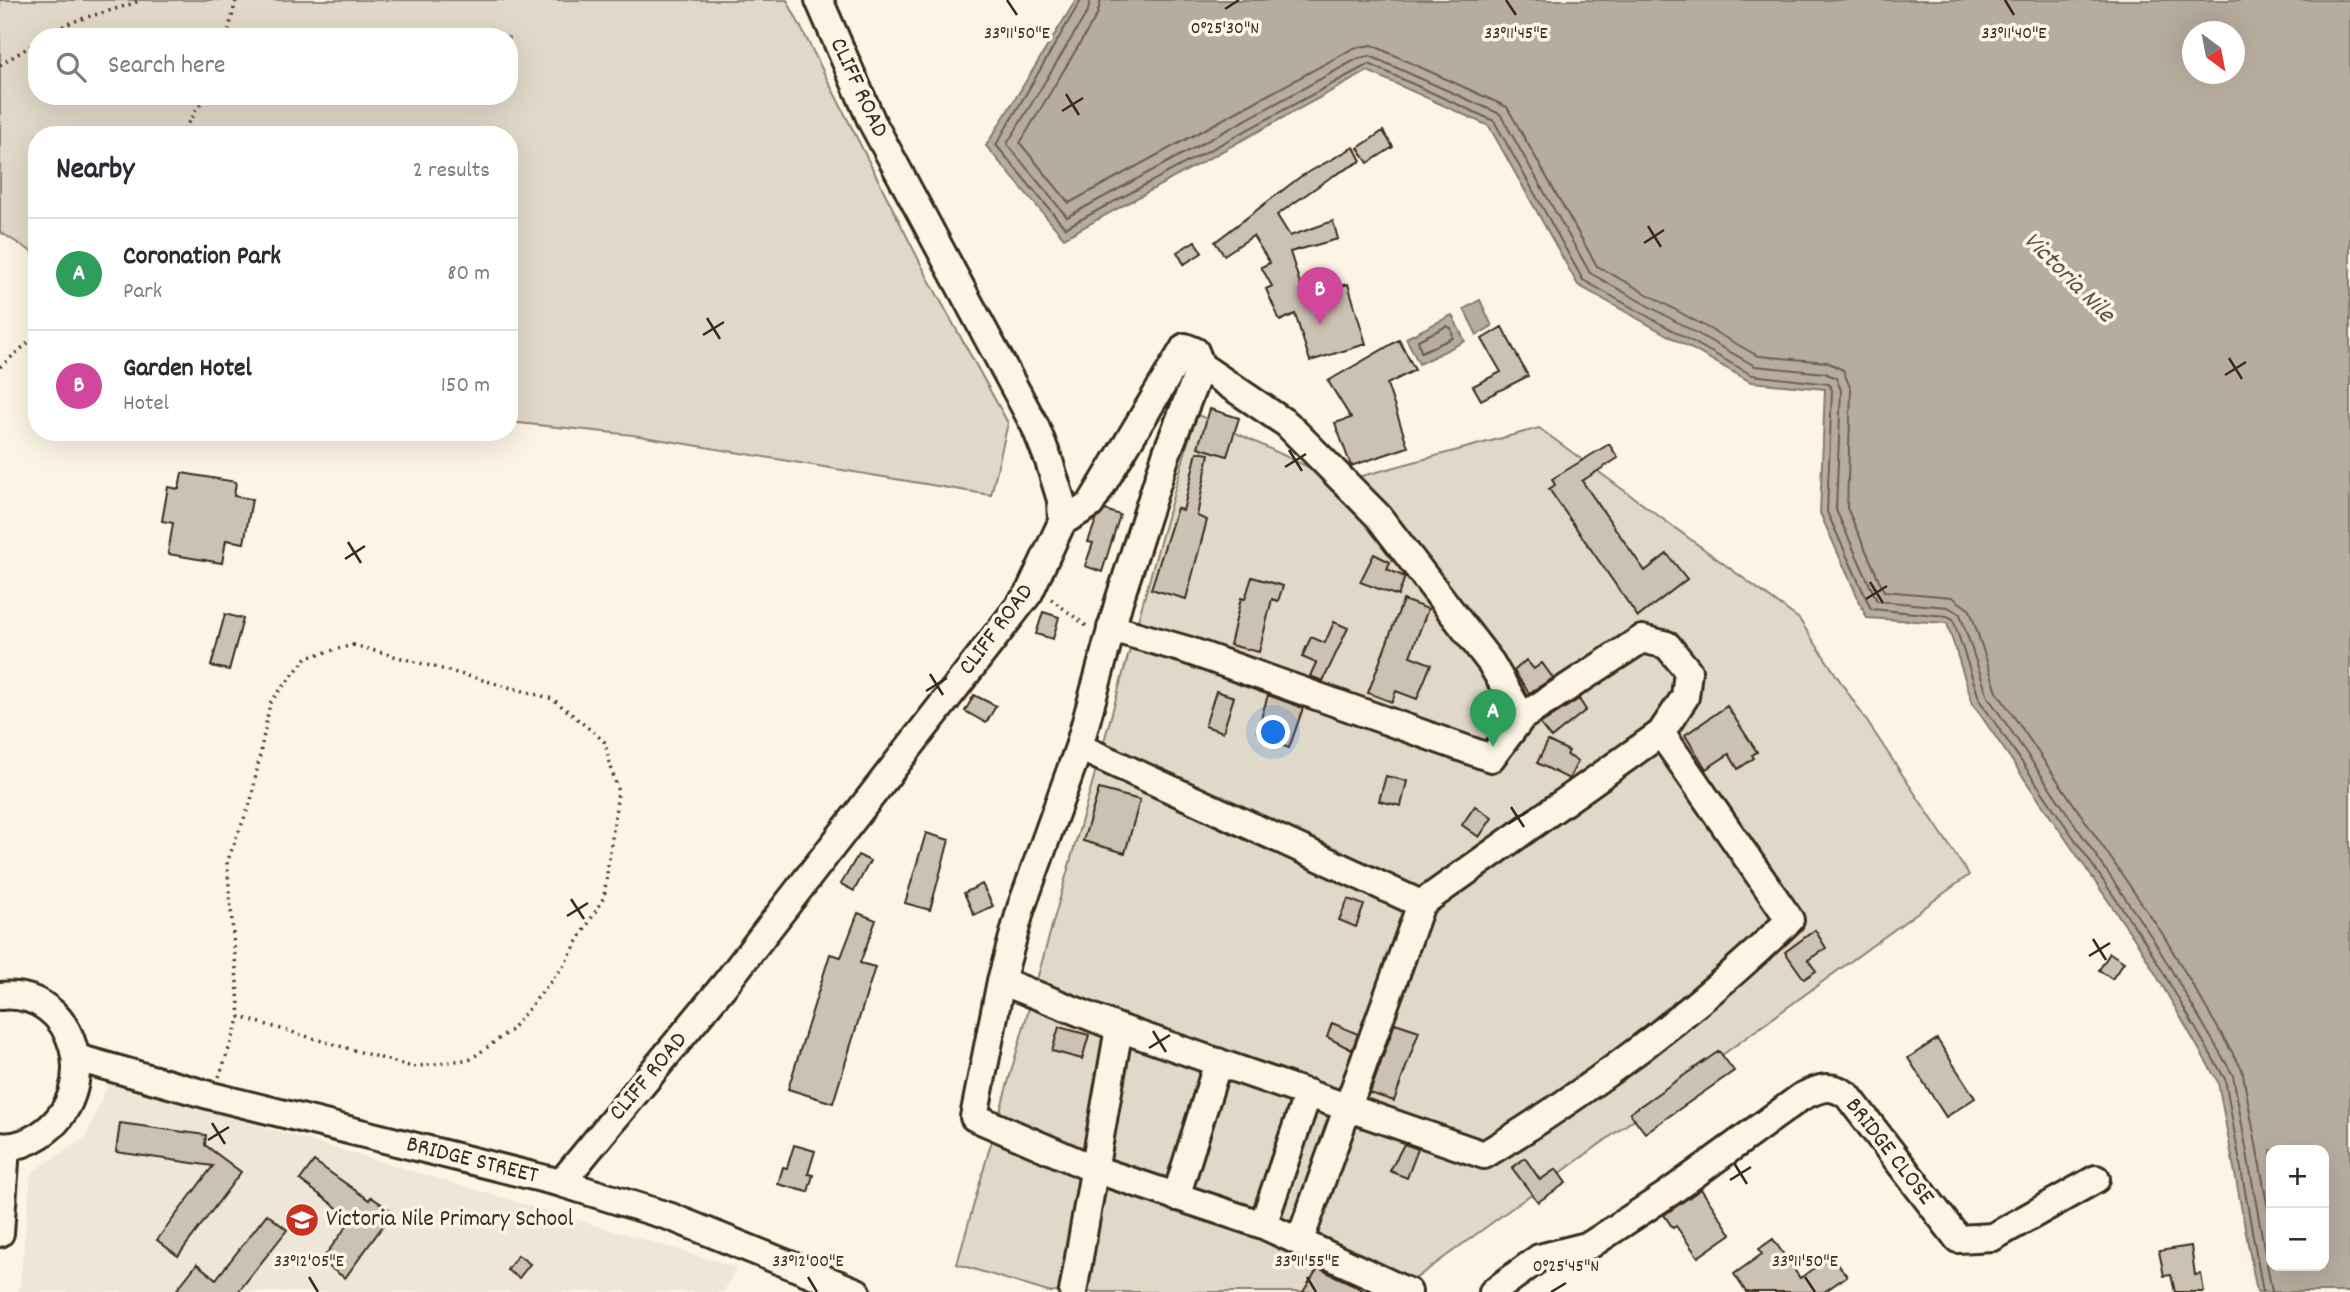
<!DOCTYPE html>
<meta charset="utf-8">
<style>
:root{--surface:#fff;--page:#f2f2f3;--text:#2b2b33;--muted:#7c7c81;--line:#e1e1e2;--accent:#111827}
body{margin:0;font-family:Dekko,sans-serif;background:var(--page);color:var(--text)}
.controls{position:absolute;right:21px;bottom:21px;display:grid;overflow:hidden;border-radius:14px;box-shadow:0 7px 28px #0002}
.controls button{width:63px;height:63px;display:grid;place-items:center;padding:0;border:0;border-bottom:2px solid var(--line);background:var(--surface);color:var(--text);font:35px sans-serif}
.compass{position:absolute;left:2182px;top:21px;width:63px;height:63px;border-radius:50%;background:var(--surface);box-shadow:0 7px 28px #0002;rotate:148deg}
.you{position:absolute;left:1274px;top:733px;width:24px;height:24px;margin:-18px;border:5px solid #fff;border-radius:50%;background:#1a73e8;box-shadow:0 0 0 10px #1a73e833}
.badge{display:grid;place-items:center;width:46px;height:46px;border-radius:50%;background:var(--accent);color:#fff;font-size:23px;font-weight:700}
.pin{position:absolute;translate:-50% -58px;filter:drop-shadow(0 2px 4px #0008)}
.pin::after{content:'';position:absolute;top:37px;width:24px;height:21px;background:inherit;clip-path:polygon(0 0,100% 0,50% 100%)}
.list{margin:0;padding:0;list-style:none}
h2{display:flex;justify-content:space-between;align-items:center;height:91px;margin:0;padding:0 28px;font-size:30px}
h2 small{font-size:23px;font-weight:400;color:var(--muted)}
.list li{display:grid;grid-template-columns:46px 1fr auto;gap:21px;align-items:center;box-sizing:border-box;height:112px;padding:0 28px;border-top:2px solid var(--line)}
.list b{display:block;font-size:26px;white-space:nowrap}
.list p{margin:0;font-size:23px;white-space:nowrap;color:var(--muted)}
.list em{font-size:23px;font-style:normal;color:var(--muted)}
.icon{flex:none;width:38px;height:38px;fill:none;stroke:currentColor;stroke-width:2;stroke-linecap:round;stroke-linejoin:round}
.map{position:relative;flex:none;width:2350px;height:1292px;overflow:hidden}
.search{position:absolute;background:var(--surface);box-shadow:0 7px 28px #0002;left:28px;top:28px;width:490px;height:77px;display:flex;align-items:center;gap:18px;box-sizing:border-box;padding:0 24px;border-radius:28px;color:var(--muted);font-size:26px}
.panel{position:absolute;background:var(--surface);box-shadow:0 7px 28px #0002;left:28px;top:126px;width:490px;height:315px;border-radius:28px}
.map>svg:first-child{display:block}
.built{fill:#eee6d6}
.green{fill:#e0d8c8;stroke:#8e8173;stroke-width:2;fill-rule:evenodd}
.water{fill:#b7ad9e;stroke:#85796b;stroke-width:2;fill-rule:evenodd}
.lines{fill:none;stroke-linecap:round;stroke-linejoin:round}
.shore{stroke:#6d5e51;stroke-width:2}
.building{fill:#ccc2b3;stroke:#3b2a1e;stroke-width:2}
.minor-casing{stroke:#3b2a1e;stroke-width:32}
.path{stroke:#3b2a1e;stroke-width:3.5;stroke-dasharray:2 5;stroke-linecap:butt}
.minor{stroke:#fcf5e5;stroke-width:26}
.ticks{fill:none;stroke:#3b2a1e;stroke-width:2.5}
.labels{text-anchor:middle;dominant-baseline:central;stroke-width:7;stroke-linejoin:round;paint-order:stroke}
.street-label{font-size:24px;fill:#3b2a1e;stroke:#fcf5e5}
.poi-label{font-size:24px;fill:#3b2a1e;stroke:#fcf5e5;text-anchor:start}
.water-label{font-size:26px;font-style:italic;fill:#605144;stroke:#fcf5e5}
.ticks-label{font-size:18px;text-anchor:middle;fill:#3b2a1e;stroke:#fcf5e5;stroke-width:7;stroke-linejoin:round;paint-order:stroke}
</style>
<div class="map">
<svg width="2350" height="1292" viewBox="0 0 2350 1292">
<rect width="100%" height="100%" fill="#fcf5e5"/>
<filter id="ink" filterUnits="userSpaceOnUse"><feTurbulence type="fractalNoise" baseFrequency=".0143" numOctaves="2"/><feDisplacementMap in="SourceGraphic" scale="14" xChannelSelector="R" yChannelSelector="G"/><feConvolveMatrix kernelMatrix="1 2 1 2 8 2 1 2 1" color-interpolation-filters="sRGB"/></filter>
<g filter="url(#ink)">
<path class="built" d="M109 1081 736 1267 724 1292H19L31 1173 86 1137Z"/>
<path class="green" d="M0 0H787L928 278 1008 423 991 495 633 435 509 422V135H37V255L0 232ZM37 37H509V96H37Z
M1196 414 1340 482 1539 428 1799 619 1969 875 1397 1292H1048L957 1264Z"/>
<path class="water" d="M1076 0H2350V1292H2257L2218 1082 2140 947 1973 704 1947 623 1867 618 1820 513 1825 389 1751 382 1578 285 1489 126 1368 71 1064 238 986 146ZM2192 32H2234V74H2192ZM2271 1150H2324V1266H2271Z
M1480 300 1492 326 1477 335 1464 309Z
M1452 315 1465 341 1419 364 1406 338Z"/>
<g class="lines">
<path class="shore" d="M1081 0 996 145 1065 228 1369 64 1494 121 1583 280 1752 375 1829 384 1832 390 1827 512 1871 609 1947 616 1953 619 1980 701 2146 943 2225 1079 2263 1292
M1090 0 1088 11 1007 144 1067 217 1359 58 1370 56 1500 114 1590 273 1755 366 1825 373 1836 378 1841 390 1836 510 1877 601 1948 607 1960 614 1988 697 2153 939 2233 1075 2272 1292
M1101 0 1097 15 1020 143 1069 203 1354 48 1372 45 1507 107 1597 266 1758 356 1827 362 1843 370 1851 390 1847 508 1884 591 1952 597 1970 610 1997 692 2162 933 2242 1069 2271 1225
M1447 326 1451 328 1453 338 1421 352 1418 340Z"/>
</g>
<path class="building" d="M1383 131 1393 147 1368 163 1358 148Z
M1354 147 1361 161 1331 177 1277 215 1290 236 1333 221 1338 239 1290 252 1304 296 1348 284 1366 344 1310 361 1295 314 1280 321 1266 289 1272 286 1261 267 1270 263 1253 236 1224 255 1215 242 1300 177Z
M1195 241 1202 253 1184 264 1177 252Z
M1502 327 1528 376 1481 400 1473 386 1501 372 1482 339Z
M1399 340 1415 370 1387 384 1408 447 1351 466 1335 423 1351 418 1328 381Z
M1210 409 1239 418 1227 456 1198 447Z
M1609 444 1618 458 1582 481 1645 571 1667 554 1687 579 1638 617 1549 489 1555 485 1552 479Z
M1197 452 1209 454 1197 516 1207 520 1186 599 1151 589 1177 508 1183 511Z
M182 473 236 482 234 496 252 499 244 543 226 540 222 563 168 554 173 523 162 521 168 487 179 489Z
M1105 510 1120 515 1102 572 1085 566 1093 543 1088 542 1096 520Z
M1374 554 1390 562 1387 569 1405 577 1398 596 1360 582Z
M1252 577 1283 586 1278 601 1272 599 1259 652 1230 645 1241 598 1245 599Z
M1403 600 1428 609 1410 656 1431 664 1417 699 1396 691 1392 702 1368 693Z
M1043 612 1059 617 1053 639 1036 634Z
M225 614 243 619 229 670 211 666Z
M1334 622 1348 628 1323 681 1310 676 1316 663 1302 657 1311 637 1325 643Z
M1526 660 1534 669 1542 663 1553 678 1529 693 1514 671Z
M1216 691 1234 697 1223 732 1205 726Z
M974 695 996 706 986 723 965 711Z
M1268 695 1303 708 1289 748 1275 743 1277 737 1257 732Z
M1579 699 1586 710 1551 738 1540 724Z
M1727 706 1757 752 1752 755 1754 758 1738 769 1729 754 1706 769 1685 735Z
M1548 741 1569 751 1567 755 1578 761 1569 779 1537 763Z
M1386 776 1407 781 1401 806 1379 801Z
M1099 789 1140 800 1125 853 1083 841Z
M1475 806 1492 818 1479 837 1462 825Z
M926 833 949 840 930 910 905 903Z
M858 855 870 861 854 891 841 884Z
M982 884 993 906 974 915 964 893Z
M1348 899 1364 905 1356 927 1339 920Z
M858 913 876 920 860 963 875 967 833 1103 788 1089 830 954 841 957Z
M1815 930 1826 948 1808 960 1816 971 1804 979 1785 952Z
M2110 953 2124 962 2112 979 2099 970Z
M1332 1023 1358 1034 1352 1050 1327 1037Z
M1395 1023 1419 1031 1394 1101 1370 1093Z
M1059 1027 1089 1035 1082 1059 1052 1051Z
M1937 1039 1975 1098 1946 1117 1908 1058Z
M1719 1051 1734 1071 1645 1133 1630 1113Z
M120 1123 206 1135 205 1145 241 1172 178 1256 157 1240 213 1166 116 1152Z
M1404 1144 1418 1149 1407 1178 1390 1171Z
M794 1145 815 1151 808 1174 813 1175 808 1192 778 1184 783 1167 787 1168Z
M1525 1158 1540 1180 1556 1169 1566 1183 1538 1202 1512 1168Z
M314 1161 369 1200 371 1197 393 1212 345 1278 321 1261 352 1219 300 1180Z
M1701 1189 1731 1234 1698 1257 1676 1226 1673 1228 1664 1215Z
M267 1214 287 1230 238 1292H175L197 1264 216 1279Z
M1773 1239 1800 1278 1832 1256 1847 1276 1824 1292H1746L1734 1274 1762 1254 1759 1249Z
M2191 1246 2195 1275 2201 1274 2204 1292H2175L2171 1275 2164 1276 2159 1251Z
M518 1255 530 1264 519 1278 507 1270Z
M1318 1268 1350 1283 1365 1292H1303Z"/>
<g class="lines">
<g class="minor-casing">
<path id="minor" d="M1062 522 1090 505 1185 347 1195 351 1201 366
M1079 747 1421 904 1661 733
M1001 981 1119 1028 1484 1155C1591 1091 1700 1007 1790 920L1661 733 1685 697 1688 671 1667 645 1642 639 1522 717 1491 758 1187 650 1111 628
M0 996C76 988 105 1092 40 1135 29 1142 14 1148 0 1146
M77 1058 212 1096 561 1183 671 1217 857 1292
M561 1183 726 983 1029 593 1062 522 1061 500 1049 461 1035 426 872 122 819 0
M1176 1197 1218 1062
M1263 1225 1308 1093
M0 1233 6 1147
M1300 1240 1421 904
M1073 1292 1119 1028
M1408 1292 1263 1225 1094 1169 974 1117 1001 981 1021 908 1079 747 1119 601 1167 452 1201 366 1287 424 1378 516 1491 663 1522 717
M1493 1292 1539 1258 1590 1245 1669 1193 1801 1097C1819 1088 1831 1083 1848 1096L1958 1239 1993 1237 2096 1179"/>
</g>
<path class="path" d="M44 37C74 16 108 14 141 0
M227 37 236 0
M0 65 37 42
M180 135 206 96
M0 367 37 335
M1051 599 1089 628
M353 645 553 699 604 741 618 792 604 897 562 968 511 1030 471 1059 412 1067 240 1017 227 862 251 801 270 703 307 657Z
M219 1077 240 1017"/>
<use href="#minor" class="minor"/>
</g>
</g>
<path class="ticks" d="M1007 0 1017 15M1506 0 1516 15M2005 0 2014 15M1225 9 1239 0M1066 94 1079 115M1062 111 1083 98M1648 226 1661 247M1644 243 1664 230M707 318 720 339M703 335 724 322M2229 358 2242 379M2225 375 2246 362M1289 450 1302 471M1285 467 1306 454M348 542 361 563M345 559 365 546M1870 582 1883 603M1866 599 1887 586M930 674 943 695M926 691 947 678M1511 807 1524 827M1508 824 1528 811M571 899 584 919M567 916 588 903M2093 939 2106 960M2089 956 2110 943M1153 1031 1166 1052M1149 1048 1170 1035M212 1123 225 1144M208 1140 229 1127M1734 1163 1747 1184M1730 1180 1751 1167M309 1277 318 1292M808 1277 817 1292M1307 1277 1316 1292M1805 1277 1815 1292M1551 1292 1566 1283"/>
<defs>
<g id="school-disc" transform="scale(1.75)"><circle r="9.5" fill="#c8321e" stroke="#fcf5e5"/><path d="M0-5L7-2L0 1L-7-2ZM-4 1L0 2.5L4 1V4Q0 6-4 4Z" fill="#fff"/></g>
</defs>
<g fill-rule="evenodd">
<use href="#school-disc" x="302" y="1220"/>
</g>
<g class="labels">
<g class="street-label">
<text transform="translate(858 88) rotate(65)">CLIFF ROAD</text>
<text transform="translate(997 630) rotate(-53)">CLIFF ROAD</text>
<text transform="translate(649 1077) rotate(-50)">CLIFF ROAD</text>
<text transform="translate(1889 1152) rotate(52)">BRIDGE CLOSE</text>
<text transform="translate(472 1161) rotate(14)">BRIDGE STREET</text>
</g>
<g class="poi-label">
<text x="326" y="1220">Victoria Nile Primary School</text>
</g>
<g class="water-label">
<text transform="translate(2068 278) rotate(45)">Victoria Nile</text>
</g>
</g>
<g class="ticks-label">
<text x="1225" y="33">0°25'30"N</text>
<text x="1017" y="38">33°11'50"E</text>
<text x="1516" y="38">33°11'45"E</text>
<text x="2014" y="38">33°11'40"E</text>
<text x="309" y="1266">33°12'05"E</text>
<text x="808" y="1266">33°12'00"E</text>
<text x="1307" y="1266">33°11'55"E</text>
<text x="1805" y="1266">33°11'50"E</text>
<text x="1566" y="1271">0°25'45"N</text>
</g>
</svg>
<div class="controls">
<button>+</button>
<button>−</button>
</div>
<svg class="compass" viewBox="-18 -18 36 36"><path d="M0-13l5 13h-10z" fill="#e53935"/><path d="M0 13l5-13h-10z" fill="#7c7c81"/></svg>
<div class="you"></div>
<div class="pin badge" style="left:1493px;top:747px;background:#2e9e5b">A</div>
<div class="pin badge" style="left:1320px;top:325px;background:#d1479c">B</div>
<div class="search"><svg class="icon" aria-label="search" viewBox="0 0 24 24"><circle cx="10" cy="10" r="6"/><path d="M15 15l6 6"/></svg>Search here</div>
<section class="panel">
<h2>Nearby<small>2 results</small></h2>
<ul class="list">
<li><span class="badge" style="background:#2e9e5b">A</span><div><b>Coronation Park</b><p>Park</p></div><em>80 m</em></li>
<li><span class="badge" style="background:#d1479c">B</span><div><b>Garden Hotel</b><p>Hotel</p></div><em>150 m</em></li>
</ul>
</section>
</div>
